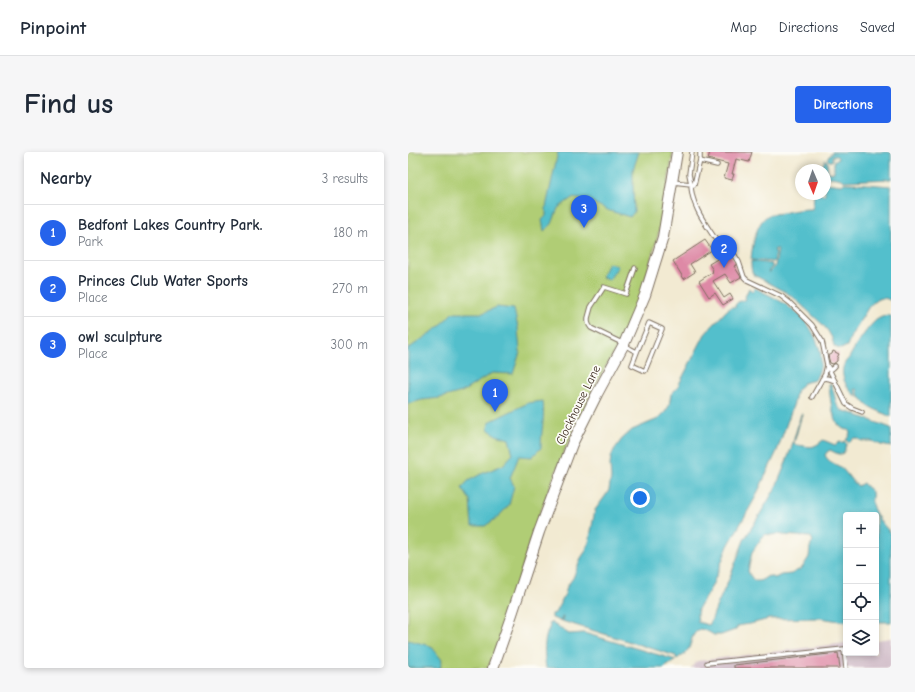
<!DOCTYPE html>
<meta charset="utf-8">
<style>
:root{--surface:#fff;--page:#f6f6f7;--text:#1f2937;--muted:#747a83;--line:#e0e1e3;--accent:#2563eb}
body{margin:0;font-family:"Comic Neue",sans-serif;background:var(--page);color:var(--text)}
.controls{position:absolute;right:12px;bottom:12px;display:grid;overflow:hidden;border-radius:4px;box-shadow:0 2px 6px #0003}
.controls button{width:36px;height:36px;display:grid;place-items:center;padding:0;border:0;border-bottom:1px solid var(--line);background:var(--surface);color:var(--text);font:20px sans-serif}
.compass{position:absolute;left:387px;top:12px;width:36px;height:36px;border-radius:50%;background:var(--surface);box-shadow:0 2px 6px #0003;rotate:178deg}
.you{position:absolute;left:232px;top:346px;width:14px;height:14px;margin:-10px;border:3px solid #fff;border-radius:50%;background:#1a73e8;box-shadow:0 0 0 6px #1a73e833}
.badge{display:grid;place-items:center;width:26px;height:26px;border-radius:50%;background:var(--accent);color:#fff;font-size:13px;font-weight:700}
.pin{position:absolute;translate:-50% -33px;filter:drop-shadow(0 1px 2px #0008)}
.pin::after{content:'';position:absolute;top:21px;width:14px;height:12px;background:inherit;clip-path:polygon(0 0,100% 0,50% 100%)}
.list{margin:0;padding:0;list-style:none}
h2{display:flex;justify-content:space-between;align-items:center;height:52px;margin:0;padding:0 16px;font-size:17px}
h2 small{font-size:13px;font-weight:400;color:var(--muted)}
.list li{display:grid;grid-template-columns:26px 1fr auto;gap:12px;align-items:center;box-sizing:border-box;height:56px;padding:0 16px;border-top:1px solid var(--line)}
.list b{display:block;font-size:15px;white-space:nowrap}
.list p{margin:0;font-size:13px;white-space:nowrap;color:var(--muted)}
.list em{font-size:13px;font-style:normal;color:var(--muted)}
.icon{flex:none;width:22px;height:22px;fill:none;stroke:currentColor;stroke-width:2;stroke-linecap:round;stroke-linejoin:round}
.map{position:relative;flex:none;width:483px;height:516px;overflow:hidden;border-radius:4px}
header{display:flex;align-items:center;gap:24px;box-sizing:border-box;height:56px;padding:0 20px;background:var(--surface);border-bottom:1px solid var(--line)}
header strong{font-size:19px}
nav{display:flex;gap:22px;margin-inline-start:auto;font-size:14px}
.intro{display:flex;align-items:center;justify-content:space-between;box-sizing:border-box;height:96px;padding:0 24px}
h1{margin:0;font-size:28px}
.button{padding:10px 18px;border-radius:4px;background:var(--accent);color:#fff;font-size:14px;font-weight:700}
main{display:flex;gap:24px;padding:0 24px}
aside{flex:1;background:var(--surface);border-radius:4px;box-shadow:0 2px 6px #0003}
.map>svg:first-child{display:block}
.industrial{fill:#d1bdc9}
.green{fill:#b0cd74;stroke:#767c49}
.water{fill:#53bfcc;stroke:#477475;fill-rule:evenodd}
.building{fill:#de89a6}
.lines{fill:none;stroke-linecap:round;stroke-linejoin:round}
.service-casing{stroke:#7b6d5d;stroke-width:5.5}
.secondary-casing{stroke:#7b6d5d;stroke-width:12}
.service{stroke:#fff;stroke-width:3.5}
.secondary{stroke:#fff;stroke-width:10}
.labels{text-anchor:middle;dominant-baseline:central;stroke-width:3.5;stroke-linejoin:round;paint-order:stroke}
.street-label{font-size:12px;fill:#3b2a1e;stroke:#fdfcf7}
</style>
<header>
<strong>Pinpoint</strong>
<nav><a>Map</a><a>Directions</a><a>Saved</a></nav>
</header>
<div class="intro"><h1>Find us</h1><a class="button">Directions</a></div>
<main>
<aside>
<h2>Nearby<small>3 results</small></h2>
<ul class="list">
<li><span class="badge">1</span><div><b>Bedfont Lakes Country Park.</b><p>Park</p></div><em>180 m</em></li>
<li><span class="badge">2</span><div><b>Princes Club Water Sports</b><p>Place</p></div><em>270 m</em></li>
<li><span class="badge">3</span><div><b>owl sculpture</b><p>Place</p></div><em>300 m</em></li>
</ul>
</aside>
<div class="map">
<svg width="483" height="516" viewBox="0 0 483 516">
<rect width="100%" height="100%" fill="#fdfcf7"/>
<filter id="ink" filterUnits="userSpaceOnUse"><feTurbulence type="fractalNoise" baseFrequency=".025" numOctaves="2"/><feDisplacementMap in="SourceGraphic" scale="8" xChannelSelector="R" yChannelSelector="G"/><feConvolveMatrix kernelMatrix="1 2 1 2 8 2 1 2 1" color-interpolation-filters="sRGB"/></filter>
<filter id="wash" filterUnits="userSpaceOnUse"><feTurbulence type="fractalNoise" baseFrequency=".012" numOctaves="4" result="noise"/><feDisplacementMap in="SourceGraphic" scale="16" xChannelSelector="R" yChannelSelector="G"/><feGaussianBlur stdDeviation="0.9" result="paint"/><feColorMatrix in="noise" values="0 0 0 0 0 0 0 0 0 0 0 0 0 0 0 0 0 1.4 0 .05"/><feComposite in="paint" operator="in"/></filter>
<g filter="url(#wash)">
<rect width="100%" height="100%" fill="#f2ead2"/>
<path class="industrial" d="M483 486V516H283L289 509 438 491V501H468V488Z"/>
<path class="green" d="M0 0H265L255 62 249 87 233 142 207 199 187 233 166 276 145 327 127 374 94 480 80 516H0Z"/>
<path class="water" d="M150 0H231L225 18V34L226 60 222 65 202 59 179 48 164 46 150 56 144 72 136 79 134 68 138 64V55Z
M424 0H483V27L436 29C432 25 423 26 417 24V18H413V17L417 8 419 9 420 21 426 20V8H429L430 7 429 4H424V9H421L419 7Z
M417 31 434 33 436 31C452 31 467 33 483 34V149C473 142 466 149 460 156L443 184 439 194 433 197 429 196 426 194 424 186 420 179 415 173 385 145 376 139 346 123C343 120 343 114 343 109L364 112 363 113 365 114 360 120 361 121 367 114 370 97H367L366 99H368L366 110 343 108C344 95 348 69 361 63 367 61 373 62 379 60 388 58 395 57 404 57L405 54 406 42H413L414 43 417 42Z
M200 111 210 114 201 128 194 125 195 121Z
M341 136 344 139 347 136C357 141 368 146 377 152 379 153 380 155 382 156 384 157 386 157 387 159 399 168 406 181 411 195 415 206 413 218 407 228L395 231 388 240 386 251 369 299 346 348 320 394 304 434 290 457 289 462 290 470 300 473 302 472 309 453 322 425 336 388 352 362 367 337 377 313 384 294 393 262H394L386 291 388 293C393 293 403 296 406 294 409 293 413 290 415 288L427 293 432 290 435 291 436 289 439 292 437 295V298L434 302H430L422 298 419 300 417 303C420 310 426 311 432 315 439 320 443 330 450 334L455 331C457 334 463 338 464 340 465 343 463 349 464 352 467 364 475 373 483 381V470H468V363H438V470L412 466 361 467 342 472 334 473 330 474 327 478 313 483H306L299 479 292 477C281 483 285 492 279 499 278 501 276 502 275 504H273L269 507 268 506V504L154 469 155 465H154L153 469 144 466V462L147 461 157 442 159 434 165 426 173 406 177 400 181 390 187 358 198 343 201 338 203 326 202 314 203 305 206 298 214 287 224 278 250 267 257 260 261 254 263 242 269 236 297 182 318 159 323 155H328L327 153 330 150 338 147 337 145ZM357 382 363 383 370 382 375 383 403 385 405 389 402 395 401 405 394 416 383 422 373 423 367 426 360 424C350 431 346 432 340 419L344 400 355 384Z
M89 155 106 157 110 176 112 200 105 222 84 221 54 240 32 246 14 248 0 252V197L31 175 44 161H75Z
M479 163 483 164V265L460 254 453 246 451 245 449 237H447L449 245C437 237 428 217 441 206 446 196 457 179 465 171 468 167 474 165 479 163Z
M421 232H423L424 234 429 253 433 258 446 262 483 276V295L473 293 464 289H454L448 286H446L441 291 438 288 441 284 442 280 440 278C424 278 422 244 421 232Z
M135 249C137 265 133 280 133 296L124 305 111 304 102 326 106 334 101 353 90 365 77 374H64L62 348 54 336 60 329 73 322 95 313 105 302 101 287 88 283 80 277 81 270 120 251Z
M142 470 161 482 176 481 268 508 256 516H138C136 501 135 488 142 474L141 472Z
M0 488 23 494 34 508 32 516H0Z"/>
<g id="blocks">
<path class="building" d="M302 0H344L341 10 328 7 324 22H326L324 28 316 26 320 12 300 7Z
M297 88 304 98 282 112 287 120 276 127 265 109Z
M321 100 328 111V113L326 114 333 125 323 131 317 122 305 129 316 146 322 142 325 147 315 153 307 141 301 145 291 129 305 120 304 119 305 118 301 112Z
M425 199 431 202 429 206V209L425 212 422 211 420 204 424 202Z
M430 501 432 516H326V513Z"/>
</g>
</g>
<g filter="url(#ink)">
<use href="#blocks" fill-opacity="0" stroke="#7b6d5d" stroke-width="1"/>
<g class="lines">
<g class="service-casing">
<path id="service" d="M284 0 281 22 283 32 286 33 292 8V0
M292 9 309 13
M265 30 283 32C283 53 297 71 308 88L319 91 331 110 336 125 339 128 373 144 382 151 404 173 414 189 419 213 417 222 404 245
M227 116 218 142 196 135 183 155 180 166V170L181 173 183 176 212 190 223 197 229 200 241 171 254 177 237 219 224 213 229 200
M419 213 438 252 444 256 454 260
M422 218 425 216 427 214
M414 227C419 225 422 227 427 229
M299 511 436 497 438 516"/>
</g>
<g class="secondary-casing">
<path id="secondary" d="M85 516 104 462 131 380 164 292 189 242 216 192 237 143 255 85 269 0"/>
</g>
<use href="#service" class="service"/>
<use href="#secondary" class="secondary"/>
</g>
</g>
<g class="labels">
<g class="street-label">
<text transform="translate(170 253) rotate(-64)">Clockhouse Lane</text>
</g>
</g>
</svg>
<div class="controls">
<button>+</button>
<button>−</button>
<button><svg class="icon" aria-label="locate" viewBox="0 0 24 24"><circle cx="12" cy="12" r="6"/><path d="M12 2v4M12 18v4M2 12h4M18 12h4"/></svg></button>
<button><svg class="icon" aria-label="layers" viewBox="0 0 24 24"><path d="M12 4l9 5-9 5-9-5zM3 14l9 5 9-5"/></svg></button>
</div>
<svg class="compass" viewBox="-18 -18 36 36"><path d="M0-13l5 13h-10z" fill="#e53935"/><path d="M0 13l5-13h-10z" fill="#747a83"/></svg>
<div class="you"></div>
<div class="pin badge" style="left:87px;top:260px">1</div>
<div class="pin badge" style="left:316px;top:116px">2</div>
<div class="pin badge" style="left:176px;top:76px">3</div>
</div>
</main>
